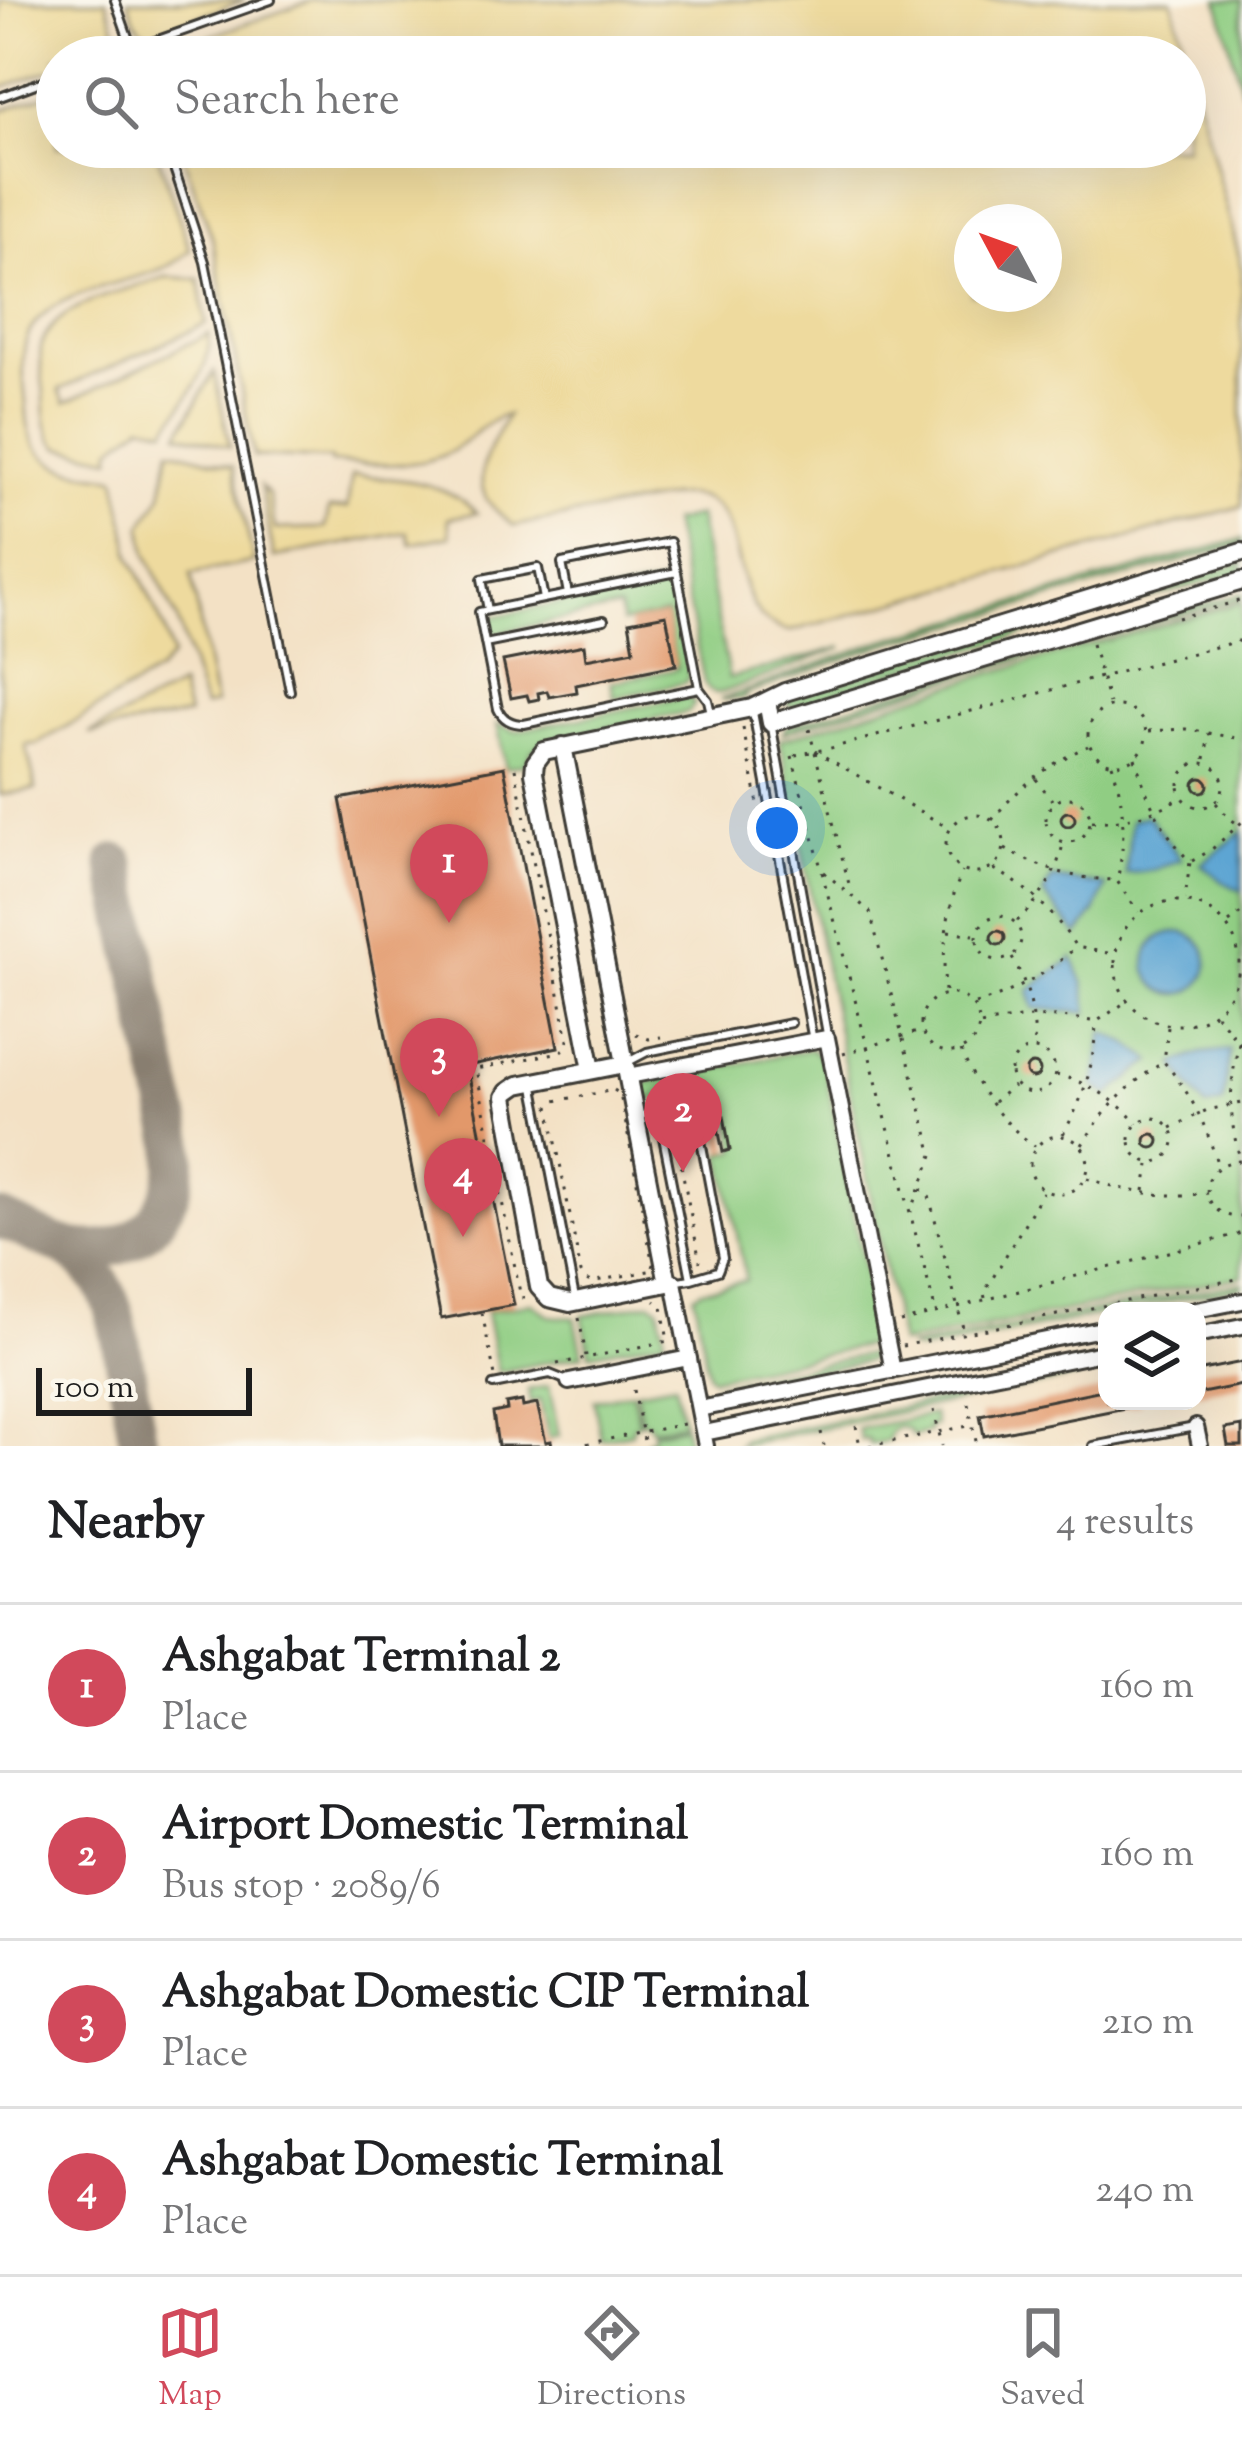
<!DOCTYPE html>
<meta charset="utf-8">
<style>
:root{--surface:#fff;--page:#f6f6f6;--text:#202124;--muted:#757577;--line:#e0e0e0;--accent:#d1495b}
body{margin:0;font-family:"Sorts Mill Goudy",serif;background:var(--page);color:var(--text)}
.controls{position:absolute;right:36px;bottom:36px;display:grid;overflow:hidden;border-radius:24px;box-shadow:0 12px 48px #0002}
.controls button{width:108px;height:108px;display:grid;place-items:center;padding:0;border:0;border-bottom:3px solid var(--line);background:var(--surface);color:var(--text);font:60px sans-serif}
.compass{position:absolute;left:954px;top:204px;width:108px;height:108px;border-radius:50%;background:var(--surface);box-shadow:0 12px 48px #0002;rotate:311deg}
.scale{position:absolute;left:36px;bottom:30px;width:216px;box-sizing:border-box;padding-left:12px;border:6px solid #1c1c1c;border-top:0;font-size:33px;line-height:42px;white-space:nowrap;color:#1c1c1c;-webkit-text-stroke:9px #fbf7ec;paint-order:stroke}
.you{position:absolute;left:777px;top:828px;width:42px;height:42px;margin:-30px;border:9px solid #fff;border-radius:50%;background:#1a73e8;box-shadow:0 0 0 18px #1a73e833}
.badge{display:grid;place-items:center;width:78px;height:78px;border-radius:50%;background:var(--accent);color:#fff;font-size:39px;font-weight:700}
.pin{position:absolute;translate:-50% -99px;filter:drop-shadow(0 3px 6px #0008)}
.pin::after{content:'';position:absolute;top:63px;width:42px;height:36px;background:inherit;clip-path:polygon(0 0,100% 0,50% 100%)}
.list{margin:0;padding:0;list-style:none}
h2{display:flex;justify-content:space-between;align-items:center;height:156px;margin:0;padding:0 48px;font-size:51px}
h2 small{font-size:39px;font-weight:400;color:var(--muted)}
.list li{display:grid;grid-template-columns:78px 1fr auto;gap:36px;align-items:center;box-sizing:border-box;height:168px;padding:0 48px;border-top:3px solid var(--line)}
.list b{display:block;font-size:45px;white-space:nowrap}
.list p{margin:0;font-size:39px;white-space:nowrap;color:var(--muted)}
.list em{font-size:39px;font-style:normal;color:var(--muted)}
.icon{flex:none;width:66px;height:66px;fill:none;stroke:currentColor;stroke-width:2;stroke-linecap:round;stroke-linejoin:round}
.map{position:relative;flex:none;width:1242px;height:1446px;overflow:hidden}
.search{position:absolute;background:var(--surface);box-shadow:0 12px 48px #0002;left:36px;right:36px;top:36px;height:132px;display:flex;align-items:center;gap:30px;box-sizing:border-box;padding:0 42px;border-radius:66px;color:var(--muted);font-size:45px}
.sheet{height:828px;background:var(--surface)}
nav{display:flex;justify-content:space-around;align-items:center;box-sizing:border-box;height:168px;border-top:3px solid var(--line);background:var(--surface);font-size:33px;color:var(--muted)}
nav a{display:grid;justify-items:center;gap:6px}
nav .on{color:var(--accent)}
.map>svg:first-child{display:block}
.green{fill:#90cd83;stroke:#567450;stroke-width:3}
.sand{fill:#eeda9e;stroke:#857b5d;stroke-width:3;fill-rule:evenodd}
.water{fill:#5da5d3;stroke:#3c6078;stroke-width:3}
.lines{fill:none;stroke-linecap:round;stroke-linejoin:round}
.taxiway{stroke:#887e70;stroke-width:39}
.building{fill:#e2986a}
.service-casing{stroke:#3c3a35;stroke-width:12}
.minor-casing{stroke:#3c3a35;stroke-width:20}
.tertiary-casing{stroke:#3c3a35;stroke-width:22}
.path{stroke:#3c3a35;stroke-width:3;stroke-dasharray:3 9;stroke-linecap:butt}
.service{stroke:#fff;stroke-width:6}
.minor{stroke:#fff;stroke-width:14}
.tertiary{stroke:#fff;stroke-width:16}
</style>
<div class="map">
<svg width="1242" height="1446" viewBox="0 0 1242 1446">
<rect width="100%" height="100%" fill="#fbf7ec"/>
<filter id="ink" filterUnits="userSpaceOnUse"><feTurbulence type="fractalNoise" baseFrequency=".00833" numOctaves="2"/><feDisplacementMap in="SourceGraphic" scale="24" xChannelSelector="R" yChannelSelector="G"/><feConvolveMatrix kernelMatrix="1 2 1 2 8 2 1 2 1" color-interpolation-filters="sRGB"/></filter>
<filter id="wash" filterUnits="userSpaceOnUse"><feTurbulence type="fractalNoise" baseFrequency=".004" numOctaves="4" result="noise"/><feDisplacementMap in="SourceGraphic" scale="48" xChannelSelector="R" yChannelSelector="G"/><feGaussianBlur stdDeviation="2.7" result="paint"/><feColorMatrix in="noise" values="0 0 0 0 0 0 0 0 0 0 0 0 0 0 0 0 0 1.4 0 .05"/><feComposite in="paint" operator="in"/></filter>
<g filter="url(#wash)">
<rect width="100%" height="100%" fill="#f3e1c5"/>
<path class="green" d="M1218 0H1242V92Z
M698 516 729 678 843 647 724 692C714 695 708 692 704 682L672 522Z
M1242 539V544L882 645 744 695 745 698 720 700 881 641Z
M1242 563V572L913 666 792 707 786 703 789 699 911 658Z
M666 582 672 587 689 677 685 683 614 698 611 682 677 669 666 614 622 623 619 608 490 634 489 623 495 616Z
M1242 593V598L964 675 783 733 786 727 963 671Z
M1242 602V1276L900 1344 780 740 967 680Z
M686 697 695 703 689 712 546 740 531 752 525 764 506 768 497 724 515 731Z
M811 1049 823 1059 879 1343 712 1378 708 1374 694 1295 702 1290 746 1280 721 1154 737 1151 729 1111 713 1114 708 1089 649 1100 643 1095V1087L649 1082Z
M1242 1282V1287L1121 1311H1107V1314L919 1351 908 1348Z
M651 1302 659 1307 665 1339 590 1354 582 1316Z
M532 1303 550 1316 575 1318 583 1355 498 1372 486 1312Z
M878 1352 867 1361 729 1389 717 1385Z
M1107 1366V1371L738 1445 743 1439Z
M675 1384 683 1423 652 1429 649 1423 642 1422 636 1391Z
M549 1386 559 1436 549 1438 540 1400 530 1402 528 1390Z
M632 1392 639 1423 633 1426 632 1433 601 1439 594 1400Z
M933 1414 935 1425 928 1427 929 1432 912 1436 908 1429 898 1427 890 1433 888 1441 870 1444 868 1439 861 1440 858 1429Z
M684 1426 688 1446H647V1440L652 1439 653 1432Z"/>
<path class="sand" d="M0 0H106L115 27 116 39C103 60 79 57 57 57V68L0 88Z
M128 0H245L150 34C135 29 132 13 128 0Z
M313 0H1172L1242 267V506L792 631C713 622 763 485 676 496L514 526C505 518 492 509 486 498 472 470 496 437 507 415 483 421 473 439 452 451 417 471 371 463 331 463L330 459 254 456 212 237 180 147H1185V57H160L171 50ZM972 222H1044V294H972Z
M57 91V147H155L190 250C183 255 176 262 168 266 124 287 31 289 24 351 21 372 26 396 27 416 31 469 74 472 116 477L131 556 164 628 172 656 158 672 37 744 26 745 36 789 0 795V111Z
M166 277 199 279 206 324 59 390 65 403 209 334C214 366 183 403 166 429L143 424 112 448V458L59 447C44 434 45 414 44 395 43 380 39 363 41 348 49 304 130 289 166 277Z
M214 372 230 447 179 433Z
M170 449 233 466 254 562 191 574 215 704 204 707 177 619 147 555 142 526 162 494Z
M352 475C397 479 443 479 477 513L448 518 450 536 411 544 407 532 274 557 261 487 269 495 275 529 325 528 329 509 347 508Z
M180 686 188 715 89 734Z"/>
<path class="water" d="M1148 816 1181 859 1154 870 1126 874 1131 820Z
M1242 832V891L1223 882 1201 864Z
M1052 878 1106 886 1095 912 1078 935 1043 894Z
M1146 963a31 31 0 1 1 62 0a31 31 0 1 1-62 0Z
M1073 958 1084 984 1088 1013 1034 1008 1029 990Z
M1103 1032 1129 1044 1152 1061 1109 1095 1094 1086Z
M1230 1050 1223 1103 1206 1108 1174 1064 1201 1053Z"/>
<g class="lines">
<path class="taxiway" d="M0 1219C25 1229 53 1246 79 1249 143 1258 183 1201 176 1142L116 863
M61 1245C109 1273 115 1309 124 1359 129 1388 134 1417 139 1446"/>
</g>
<g id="blocks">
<path class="building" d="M666 615 676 665 576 685 577 692 549 697 547 691 538 693 539 699 529 701 527 695 511 698 503 661 584 645 586 659 634 650 629 622Z
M504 767 558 1047 467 1066 514 1305 441 1319 340 799Z
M1194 785a7 7 0 1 1 14 0a7 7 0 1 1-14 0Z
M1061 819a7 7 0 1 1 14 0a7 7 0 1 1-14 0Z
M991 938a7 7 0 1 1 14 0a7 7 0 1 1-14 0Z
M1026 1071a7 7 0 1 1 14 0a7 7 0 1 1-14 0Z
M724 1116 730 1150 723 1152 716 1118Z
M1145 1141a7 7 0 1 1 14 0a7 7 0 1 1-14 0Z
M1242 1362V1385L1197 1394V1371Z
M1107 1389V1401H1140V1405L984 1436 980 1415Z
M522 1401 523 1407 537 1404 546 1442 551 1441 552 1446H498L493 1413 507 1410 506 1404Z
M1242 1426V1446H1228L1225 1429Z"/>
</g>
</g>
<g filter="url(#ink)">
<use href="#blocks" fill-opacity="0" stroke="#3c3a35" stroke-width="3"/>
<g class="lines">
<g class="service-casing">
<path id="service" d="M115 0 135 57
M110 57 271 0
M0 97 57 76
M167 147 205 262 290 691
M568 594 562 563 670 542 677 572
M488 610 482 579 538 568 544 599
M485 644 604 620
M699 688 524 724C512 724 503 720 498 709L479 612 677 572 699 688 708 700 711 713
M753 712 813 1041
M772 728 827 1034
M626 1063 647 1052 791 1023
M534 1087 575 1298
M658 1112C674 1109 688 1103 697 1119L723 1258 718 1271 691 1279
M638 1116 658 1112 691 1279 678 1281
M493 1385 550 1374 565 1380
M1093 1446 1195 1427"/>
</g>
<g class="minor-casing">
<path id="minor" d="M628 1076 827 1038 893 1371
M668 1283 674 1282 706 1446
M1191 1311 1242 1301
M1197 1335 1242 1326
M569 1382 689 1358
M699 1409 1107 1328
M1196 1427 1200 1446
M704 1433 1107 1352"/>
</g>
<g class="tertiary-casing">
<path id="tertiary" d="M767 701 771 723 1242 581
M563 746 668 1283 570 1303 549 1298 539 1287 505 1097 508 1092 518 1085 625 1064
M592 1070 534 773 535 763 544 751 752 708 785 692 1242 552"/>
</g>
<path class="path" d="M1178 618 1242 600
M1092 644 1109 704
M1088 735a29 29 0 1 1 58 0a29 29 0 1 1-58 0Z
M743 728 761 819
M809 729 849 884 846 887
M1149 731 1187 729 1242 739
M815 751 947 827
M795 755 827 749 1242 640
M792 756 936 1313
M1135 758C1148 801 1160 828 1190 862L1185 899
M1205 759 1209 733
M1179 785a22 22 0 1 1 44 0a22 22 0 1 1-44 0Z
M1112 764C1125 803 1126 840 1117 881L1138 912
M515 768 568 1040 566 1048 560 1052 476 1069 521 1298 528 1297
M1036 779 1052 800
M1046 820a22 22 0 1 1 44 0a22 22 0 1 1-44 0Z
M1216 803 1229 818 1242 827
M946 844a29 29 0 1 1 58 0a29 29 0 1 1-58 0Z
M992 820C1018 787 1050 763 1088 746
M1092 821C1122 823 1154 814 1180 798
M1005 849C1041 869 1073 879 1115 880
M1192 861 1211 850 1242 822
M994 869C1030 889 1054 912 1076 947L1113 954
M824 872 870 912 933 1155 911 1212
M1115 963a62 62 0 1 1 124 0a62 62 0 1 1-124 0Z
M977 938a22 22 0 1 1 44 0a22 22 0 1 1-44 0Z
M1017 921C1039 902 1058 872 1063 843
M1229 923 1242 912
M948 931 974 935
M1012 958C1028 984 1036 1015 1034 1046
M945 991C942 950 946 910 962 872
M921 1023a29 29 0 1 1 58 0a29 29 0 1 1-58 0Z
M975 1004C1015 992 1044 976 1075 948
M1216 1014 1239 1043H1242
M981 1025C1022 1015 1055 1014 1096 1022L1126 1002
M1168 1027 1164 1062C1192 1095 1207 1126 1218 1167
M636 1034 649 1039 661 1037
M1239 1043C1229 1084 1228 1121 1241 1161
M1011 1071a22 22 0 1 1 44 0a22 22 0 1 1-44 0Z
M961 1051C977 1088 1002 1124 1035 1146
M843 1054 921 1031
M1056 1075C1088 1082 1116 1099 1137 1124
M614 1090 620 1094 654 1270 591 1282 584 1279 581 1273 549 1106 555 1101Z
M993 1102 1013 1086
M1130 1140a22 22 0 1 1 44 0a22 22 0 1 1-44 0Z
M672 1119 700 1262
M1171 1128 1207 1110 1242 1103
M1063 1134C1084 1098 1094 1065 1096 1024
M1030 1165a29 29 0 1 1 58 0a29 29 0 1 1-58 0Z
M1082 1145C1104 1110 1127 1085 1162 1063
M1240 1161C1195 1162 1197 1219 1242 1217
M1087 1178C1126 1192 1166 1199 1207 1193
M921 1189 928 1192 964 1332
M1145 1191 1149 1165
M985 1298 984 1293 1043 1192
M482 1313 495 1376
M579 1318 586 1356
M900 1322 1242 1233
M902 1346 1242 1278
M557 1364 668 1341 662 1307 655 1301
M634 1390 645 1446
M968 1403 977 1446
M934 1410 942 1446
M856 1426 860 1446
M821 1432 824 1446
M575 1446 684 1424
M869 1446 973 1425"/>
<use href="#service" class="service"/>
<use href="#minor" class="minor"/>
<use href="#tertiary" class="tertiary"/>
</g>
</g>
</svg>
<div class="controls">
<button><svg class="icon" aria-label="layers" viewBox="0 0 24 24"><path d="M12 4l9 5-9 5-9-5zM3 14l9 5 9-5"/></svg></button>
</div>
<svg class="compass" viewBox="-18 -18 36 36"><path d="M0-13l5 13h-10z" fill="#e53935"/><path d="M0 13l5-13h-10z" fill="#757577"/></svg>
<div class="scale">100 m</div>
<div class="you"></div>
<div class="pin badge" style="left:449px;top:923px">1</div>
<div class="pin badge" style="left:683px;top:1172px">2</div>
<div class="pin badge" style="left:439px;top:1117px">3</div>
<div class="pin badge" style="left:463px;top:1237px">4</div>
<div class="search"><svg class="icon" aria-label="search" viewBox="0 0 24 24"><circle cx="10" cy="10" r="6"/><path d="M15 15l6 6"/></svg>Search here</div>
</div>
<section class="sheet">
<h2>Nearby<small>4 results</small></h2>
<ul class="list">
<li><span class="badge">1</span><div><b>Ashgabat Terminal 2</b><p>Place</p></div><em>160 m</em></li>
<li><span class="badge">2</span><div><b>Airport Domestic Terminal</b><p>Bus stop · 2089/6</p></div><em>160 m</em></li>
<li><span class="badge">3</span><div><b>Ashgabat Domestic CIP Terminal</b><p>Place</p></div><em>210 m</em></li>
<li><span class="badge">4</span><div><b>Ashgabat Domestic Terminal</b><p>Place</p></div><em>240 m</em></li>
</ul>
</section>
<nav>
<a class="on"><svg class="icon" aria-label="map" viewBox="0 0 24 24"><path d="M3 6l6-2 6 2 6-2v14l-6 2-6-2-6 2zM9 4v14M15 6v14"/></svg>Map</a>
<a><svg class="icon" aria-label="directions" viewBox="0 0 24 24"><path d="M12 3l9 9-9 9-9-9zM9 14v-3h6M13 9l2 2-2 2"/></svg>Directions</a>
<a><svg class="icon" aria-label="saved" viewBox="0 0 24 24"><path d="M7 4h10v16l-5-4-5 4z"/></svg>Saved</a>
</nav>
